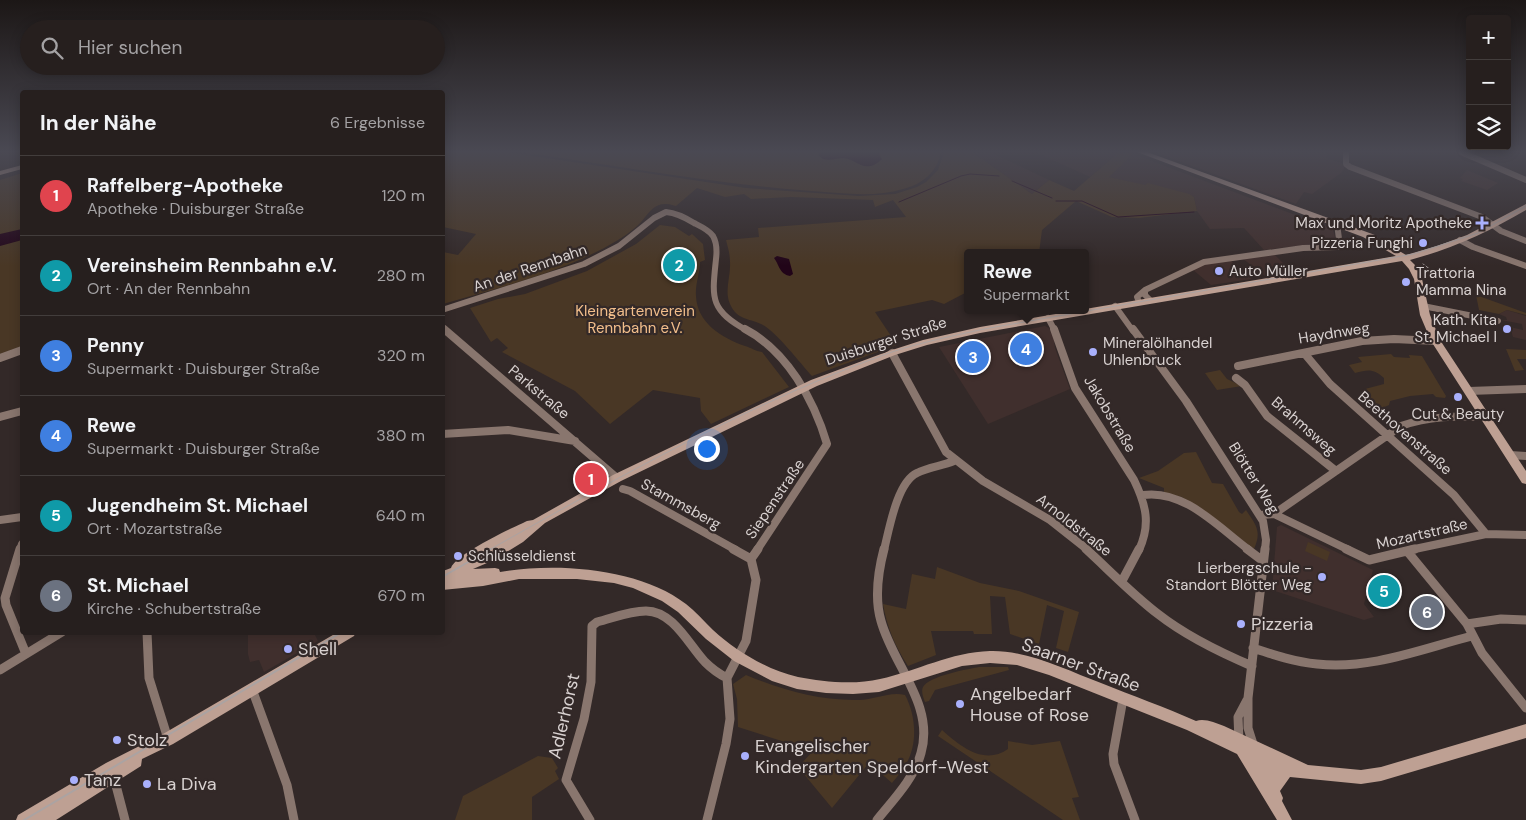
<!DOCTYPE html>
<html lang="de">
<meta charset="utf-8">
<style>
:root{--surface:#261f1e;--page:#2e2727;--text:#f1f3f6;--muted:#a4a2a4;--line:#423d3c;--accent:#1a73e8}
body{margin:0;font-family:"DM Sans",sans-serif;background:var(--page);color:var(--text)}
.controls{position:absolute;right:15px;top:15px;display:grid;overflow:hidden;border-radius:5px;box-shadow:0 2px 12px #0003}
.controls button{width:45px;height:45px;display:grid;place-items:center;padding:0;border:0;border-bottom:1px solid var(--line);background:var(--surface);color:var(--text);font:25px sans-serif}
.you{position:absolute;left:706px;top:448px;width:18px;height:18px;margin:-12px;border:4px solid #fff;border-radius:50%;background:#1a73e8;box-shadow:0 0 0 8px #1a73e833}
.badge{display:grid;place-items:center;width:32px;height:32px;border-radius:50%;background:var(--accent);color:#fff;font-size:16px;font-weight:700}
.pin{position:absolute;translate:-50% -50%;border:2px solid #fff;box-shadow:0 1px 5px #0006}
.popup{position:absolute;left:964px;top:249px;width:125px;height:65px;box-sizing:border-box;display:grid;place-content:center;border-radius:5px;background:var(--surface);filter:drop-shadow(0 1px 4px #0005);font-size:16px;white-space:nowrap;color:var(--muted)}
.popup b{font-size:19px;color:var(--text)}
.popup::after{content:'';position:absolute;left:50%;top:100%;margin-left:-10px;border:10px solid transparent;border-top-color:var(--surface)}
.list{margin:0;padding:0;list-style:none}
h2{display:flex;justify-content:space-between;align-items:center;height:65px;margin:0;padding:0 20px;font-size:21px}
h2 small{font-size:16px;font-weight:400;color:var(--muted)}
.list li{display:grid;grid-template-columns:32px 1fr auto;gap:15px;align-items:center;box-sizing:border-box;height:80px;padding:0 20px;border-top:1px solid var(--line)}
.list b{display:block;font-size:19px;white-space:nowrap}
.list p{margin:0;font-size:16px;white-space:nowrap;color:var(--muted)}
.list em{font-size:16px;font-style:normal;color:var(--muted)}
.icon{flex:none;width:28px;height:28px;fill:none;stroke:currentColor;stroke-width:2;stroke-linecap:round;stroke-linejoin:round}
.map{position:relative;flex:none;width:1526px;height:820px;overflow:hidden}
.search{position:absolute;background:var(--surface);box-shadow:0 2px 12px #0003;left:20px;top:20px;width:425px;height:55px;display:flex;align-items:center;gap:12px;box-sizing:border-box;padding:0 18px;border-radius:28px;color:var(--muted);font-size:19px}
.panel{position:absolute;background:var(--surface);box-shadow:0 2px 12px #0003;left:20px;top:90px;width:425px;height:545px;border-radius:5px}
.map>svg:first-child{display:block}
.built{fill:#402f2d}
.green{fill:#493725}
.water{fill:#210418}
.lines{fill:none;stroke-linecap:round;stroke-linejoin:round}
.stream{stroke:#210418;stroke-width:1}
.street-far2{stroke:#89766e;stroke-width:6}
.street-far1{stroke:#89766e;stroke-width:8}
.street{stroke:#89766e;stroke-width:9}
.secondary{fill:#bea093;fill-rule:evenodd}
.tram-far1{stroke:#aba3a2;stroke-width:1}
.tram{stroke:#aba3a2;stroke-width:2}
.poi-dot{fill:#a9b0fc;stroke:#332928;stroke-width:2}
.labels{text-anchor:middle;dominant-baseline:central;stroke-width:4.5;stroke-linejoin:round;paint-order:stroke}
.poi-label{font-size:15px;fill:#d9d2d1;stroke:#332928;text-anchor:end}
.street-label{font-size:15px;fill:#d9d2d1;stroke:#332928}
.park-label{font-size:15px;fill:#f2be8b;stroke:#332928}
.near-poi-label{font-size:18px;fill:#d9d2d1;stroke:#332928;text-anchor:start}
.near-street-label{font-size:18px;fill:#d9d2d1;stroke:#332928}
</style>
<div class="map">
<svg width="1526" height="820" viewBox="0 0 1526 820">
<rect width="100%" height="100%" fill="#332928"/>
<path class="built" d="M972 152H990L1049 180 1032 194Z
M1035 152H1119L1090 177Z
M1154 152H1328L1326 158 1344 164V169L1341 173 1312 194 1304 192 1296 204Z
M1133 154 1333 229 1337 246 1315 244 1264 250 1244 228 1210 229 1197 211 1194 197 1108 177Z
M1467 170 1498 183 1487 190 1461 181 1463 179 1460 178Z
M1274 254 1291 271 1265 276 1242 258Z
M1230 260 1252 279 1211 285 1192 269 1205 264Z
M1507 310 1526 316V340L1513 337 1510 327 1523 330 1522 324 1501 320H1507L1506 317 1499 314Z
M1045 326 1049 328 1055 339 1054 341 1055 348 1070 389 988 424 939 347Z
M1281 525 1373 570 1364 604 1374 617 1364 620 1272 590 1277 527Z
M282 633H314L318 641 264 672 259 660 250 662 248 654V633Z"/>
<path class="green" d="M443 152H506L746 188 859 196 895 194 917 187 926 182 938 170 944 152H972L1032 194 1049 180 1074 191 1119 152 1133 154 1109 177 1145 185 1148 183 1189 194 1194 197 1197 211 1139 218 1112 217 1076 201 1042 230 1039 253H967V292L944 304 932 300 875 312 897 345 812 376C800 363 775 330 761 324 748 318 737 320 730 304 724 291 731 276 730 262 730 254 728 248 726 240L759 237 758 228 906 217 893 200 875 207 873 200 791 197 751 199 744 194 725 197 697 188 676 206C658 200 652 208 642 221 636 228 626 235 618 240 565 272 501 287 443 304V252L458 255 476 234 443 227Z
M521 152H941C937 172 923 184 903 189 874 198 842 193 812 191 715 184 618 166 521 152Z
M22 173V346L0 354V180Z
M660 225 675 227 689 236 692 234 703 244 705 260 700 262C700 273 695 284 696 296 697 323 722 338 745 346 752 348 755 351 762 352L789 387 711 424 701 411 700 398 653 390 610 424 575 391 502 352 508 348 497 338 491 342 470 308 498 299 525 294 587 271 636 244Z
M1476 295 1526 313V315L1507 310 1499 314 1479 310Z
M1506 349 1526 350V359H1517L1524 370 1515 371Z
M1391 354 1394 357 1410 358 1409 355 1422 356 1446 396 1445 398 1436 397 1433 394 1410 396 1390 401 1389 405 1376 411 1371 405 1375 402 1365 393V389L1384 384V378C1374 369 1369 369 1355 373L1349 365 1362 362 1358 357Z
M1220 370 1227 379 1242 386 1217 390 1205 373Z
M1196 452 1212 483 1223 484 1239 512 1242 514 1246 510C1256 525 1262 531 1254 549L1182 497 1164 493V488L1139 478 1158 471 1184 453Z
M1308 542 1330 552 1327 561 1305 551Z
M937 567 980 583 1019 591 1079 612 1068 652 1056 648 1064 611 1047 605 1039 644 1010 634 1005 597 990 596 992 634H974L973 631H931L936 655 908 666C895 646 887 627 883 604L906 609 912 574 935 579Z
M979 667H1008L1009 670 935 690 929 701 925 702C923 697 921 691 923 687 929 676 968 669 979 667Z
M746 675C782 690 819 701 859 700 874 700 890 691 905 695 916 715 918 744 906 764 902 771 897 777 892 783L869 763 832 808 798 767 813 751 738 727 737 699 733 684Z
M942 730C960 746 984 766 1008 749V741L1032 745 1060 741 1079 797 1072 798 1080 820H1063L938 736Z
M538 756 552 758 558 768 555 771 559 779 532 797V820H455L463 796Z"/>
<path class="water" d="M821 152H878L882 159C865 175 858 160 844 158 837 158 831 161 823 159L818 155Z
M22 229V240L0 246V234Z
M777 256 789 259 793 274 790 276C779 274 779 264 774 258Z"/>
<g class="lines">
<path class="stream" d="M1012 181 1052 198
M1056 201H1082L1118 217 1194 212
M899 202 961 176 970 174 999 176"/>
<path class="street-far2" d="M1346 152V164L1350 167 1482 217 1501 231 1526 241
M1461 152 1526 180
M1460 240 1473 247 1526 266
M1150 300 1145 295V290L1204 262 1303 248 1338 247 1340 246 1337 224
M1139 302 1137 297 1145 290
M1115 306 1133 331
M1423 306 1498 321
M442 310 584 264 619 246 654 218 666 212C676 213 686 218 694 223 700 226 709 230 713 236 717 243 717 251 716 259 712 298 709 310 748 331
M1048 318 1055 331
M442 328 445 331"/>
<path class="street-far1" d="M444 329 617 478
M745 329C787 351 814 400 827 444L757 550
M1054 329 1075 388 1134 480C1146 505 1151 524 1139 550
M1133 329 1186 401 1263 521 1266 540 1265 550
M892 353 946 452 983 481 1050 520 1088 550
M1304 353 1330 384 1454 495 1486 534
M0 358 22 350
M1238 366 1362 341 1394 339 1436 341
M1236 378 1245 385 1267 416 1336 471
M1469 391 1526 389
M0 417 22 411
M442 434 508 430 575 441
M1510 455 1526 456
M623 489 630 491 736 550
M1143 495C1184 489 1218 527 1249 550
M1274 514 1349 550
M1260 515 1274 514 1401 426C1429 416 1456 416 1486 417
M0 520 22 517
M20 550 22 544
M884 550C889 530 897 482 917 473 928 467 942 466 954 461
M1410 550 1486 534 1526 535"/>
<path class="street" d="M20 549 5 598 6 605 26 654
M733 549 751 559
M1086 549C1110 571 1132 594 1158 614 1186 636 1219 652 1252 666
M1247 549 1263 561
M1346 549 1369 560 1415 549
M1407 551 1467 624 1482 653 1526 708
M751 559 758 549
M1122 581 1139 549
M1467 624 1501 619 1526 620
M147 632 149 678 168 739
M1253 648C1274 655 1295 662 1317 664 1370 670 1421 649 1472 636
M0 670 62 632
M252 689 287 785 294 820
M1123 699 1113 754 1114 764 1135 820
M1239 741 1238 717 1247 700
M1254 747 1248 728V698L1265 549
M113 774 125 820
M590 820 566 780 584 719 591 682 592 626 597 622C613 618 629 611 646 611 673 611 689 645 705 662 712 669 719 674 727 678
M707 820 726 744 730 719 727 678 746 641 756 580 751 559
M877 820C893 800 914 779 921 753 935 705 893 665 881 621 874 597 878 572 884 549"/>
<path class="secondary" d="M1137 152H1147L1375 235 1376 237 1406 255 1437 246 1467 235 1526 204V210C1489 232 1451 249 1410 260L1416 266 1422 279 1430 315 1440 340 1526 471V484L1522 483 1431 341 1420 315 1414 279 1409 269 1402 261 980 333 927 345 895 355 817 386 621 481 545 523 523 542 494 560 473 569 495 568 499 569 500 572C556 562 640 568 686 604 695 611 704 621 713 630 736 651 767 670 798 677 823 682 855 685 880 679 917 671 951 652 990 651 1028 650 1066 670 1101 683 1133 696 1165 707 1196 721 1205 718 1215 723 1224 726L1308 765 1361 770 1381 767 1526 724V738L1381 781 1361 784 1290 777 1280 791 1283 798 1282 801 1292 820H1277L1237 754 1187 730 1049 675 1017 665 990 663 962 666 879 692 853 694 826 693 797 689 772 681 734 661 706 639 678 612 662 601 633 588 614 583 577 579H519L483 586 442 590V580L445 579 442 578 443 571 451 568C456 554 512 528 527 521L533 520 613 475 811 380 889 351 923 340 980 327 1396 256 1363 237Z
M22 165V169L0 175V171Z
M338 632H356L354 636 173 744 142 759 141 766 56 820H16L18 815 106 763 163 734Z"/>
<path class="tram-far1" d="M1423 264 1431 270
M489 550C619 477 751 402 892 352 922 342 953 336 984 329L1413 254 1478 233 1526 206"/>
<path class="tram" d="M442 577 491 549
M24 820 342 632"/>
</g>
<linearGradient id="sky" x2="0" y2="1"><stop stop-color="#1c1716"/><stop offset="0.57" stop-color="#4a4953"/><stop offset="1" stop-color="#4a4953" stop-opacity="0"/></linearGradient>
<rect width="1526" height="266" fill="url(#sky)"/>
<g class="poi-dot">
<path d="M1479.5 215.5h5v5h5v5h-5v5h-5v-5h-5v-5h5z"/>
<circle cx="1423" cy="243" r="5"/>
<circle cx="1219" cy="271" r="5"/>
<circle cx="1406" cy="282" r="5"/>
<circle cx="1507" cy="329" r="5"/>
<circle cx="1093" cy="352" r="5"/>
<circle cx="1458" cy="397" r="5"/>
<circle cx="458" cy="556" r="5"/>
<circle cx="1322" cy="577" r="5"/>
<circle cx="1241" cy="624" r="5"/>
<circle cx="288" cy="649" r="5"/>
<circle cx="960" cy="704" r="5"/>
<circle cx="117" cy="740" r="5"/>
<circle cx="745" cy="756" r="5"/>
<circle cx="74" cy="780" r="5"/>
<circle cx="147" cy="784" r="5"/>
</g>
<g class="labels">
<g class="poi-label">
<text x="1472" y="223">Max und Moritz Apotheke</text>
<text x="1413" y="243">Pizzeria Funghi</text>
<text x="1229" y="271" text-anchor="start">Auto Müller</text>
<text x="1416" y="273" text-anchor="start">Trattoria<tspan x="1416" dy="17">Mamma Nina</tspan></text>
<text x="1497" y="320">Kath. Kita<tspan x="1497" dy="17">St. Michael I</tspan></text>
<text x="1103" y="343" text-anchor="start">Mineralölhandel<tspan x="1103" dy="17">Uhlenbruck</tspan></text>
<text x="1458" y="414" text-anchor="middle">Cut &amp; Beauty</text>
<text x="468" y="556" text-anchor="start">Schlüsseldienst</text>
<text x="1312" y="568">Lierbergschule -<tspan x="1312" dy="17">Standort Blötter Weg</tspan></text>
</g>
<g class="street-label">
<text transform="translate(530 268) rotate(-19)">An der Rennbahn</text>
<text transform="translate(1334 333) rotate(-9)">Haydnweg</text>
<text transform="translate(886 341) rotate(-18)">Duisburger Straße</text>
<text transform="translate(539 392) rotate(40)">Parkstraße</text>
<text transform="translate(1110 414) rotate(59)">Jakobstraße</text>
<text transform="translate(1304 426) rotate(41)">Brahmsweg</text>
<text transform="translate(1405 433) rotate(41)">Beethovenstraße</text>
<text transform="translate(1254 478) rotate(58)">Blötter Weg</text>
<text transform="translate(775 499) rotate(-56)">Siepenstraße</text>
<text transform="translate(681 504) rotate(29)">Stammsberg</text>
<text transform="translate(1074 525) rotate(38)">Arnoldstraße</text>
<text transform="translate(1422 534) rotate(-13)">Mozartstraße</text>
</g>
<g class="park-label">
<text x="635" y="311">Kleingartenverein<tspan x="635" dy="17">Rennbahn e.V.</tspan></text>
</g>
<g class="near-poi-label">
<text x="1251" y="624">Pizzeria</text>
<text x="298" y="649">Shell</text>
<text x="970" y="694">Angelbedarf<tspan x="970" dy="21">House of Rose</tspan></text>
<text x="127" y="740">Stolz</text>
<text x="755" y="746">Evangelischer<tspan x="755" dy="21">Kindergarten Speldorf-West</tspan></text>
<text x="84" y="780">Tanz</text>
<text x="157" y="784">La Diva</text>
</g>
<g class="near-street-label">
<text transform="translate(1081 665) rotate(20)">Saarner Straße</text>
<text transform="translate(564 716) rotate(-77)">Adlerhorst</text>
</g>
</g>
</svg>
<div class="controls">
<button>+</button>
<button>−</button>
<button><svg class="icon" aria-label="layers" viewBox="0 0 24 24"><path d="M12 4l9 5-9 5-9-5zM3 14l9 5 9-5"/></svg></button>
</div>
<div class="you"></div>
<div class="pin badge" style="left:591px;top:479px;background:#e0444e">1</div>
<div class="pin badge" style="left:679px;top:265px;background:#0f9aa8">2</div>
<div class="pin badge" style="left:973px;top:357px;background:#3f7fe0">3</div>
<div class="pin badge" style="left:1026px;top:349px;background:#3f7fe0">4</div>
<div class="popup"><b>Rewe</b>Supermarkt</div>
<div class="pin badge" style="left:1384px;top:591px;background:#0f9aa8">5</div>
<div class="pin badge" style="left:1427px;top:612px;background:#6b7280">6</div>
<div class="search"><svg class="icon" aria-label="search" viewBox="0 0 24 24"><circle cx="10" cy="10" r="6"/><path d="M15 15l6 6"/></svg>Hier suchen</div>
<section class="panel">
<h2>In der Nähe<small>6 Ergebnisse</small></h2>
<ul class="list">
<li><span class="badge" style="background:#e0444e">1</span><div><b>Raffelberg-Apotheke</b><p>Apotheke · Duisburger Straße</p></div><em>120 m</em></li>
<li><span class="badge" style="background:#0f9aa8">2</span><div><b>Vereinsheim Rennbahn e.V.</b><p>Ort · An der Rennbahn</p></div><em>280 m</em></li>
<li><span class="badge" style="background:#3f7fe0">3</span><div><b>Penny</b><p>Supermarkt · Duisburger Straße</p></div><em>320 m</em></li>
<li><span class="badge" style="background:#3f7fe0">4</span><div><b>Rewe</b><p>Supermarkt · Duisburger Straße</p></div><em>380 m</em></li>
<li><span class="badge" style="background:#0f9aa8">5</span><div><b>Jugendheim St. Michael</b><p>Ort · Mozartstraße</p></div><em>640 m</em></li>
<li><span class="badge" style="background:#6b7280">6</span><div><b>St. Michael</b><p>Kirche · Schubertstraße</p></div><em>670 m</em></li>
</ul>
</section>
</div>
